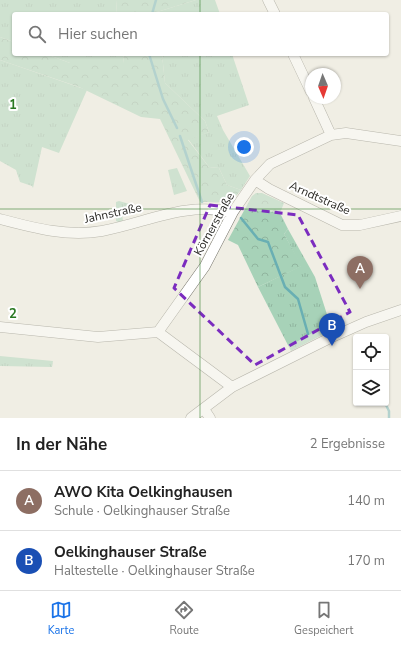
<!DOCTYPE html>
<html lang="de">
<meta charset="utf-8">
<style>
:root{--surface:#fff;--page:#f2f2f2;--text:#222;--muted:#767676;--line:#e0e0e0;--accent:#1a73e8}
body{margin:0;font-family:"Nunito Sans",sans-serif;background:var(--page);color:var(--text)}
.controls{position:absolute;right:12px;bottom:12px;display:grid;overflow:hidden;border-radius:4px;box-shadow:0 1px 3px #0004}
.controls button{width:36px;height:36px;display:grid;place-items:center;padding:0;border:0;border-bottom:1px solid var(--line);background:var(--surface);color:var(--text);font:20px sans-serif}
.compass{position:absolute;left:305px;top:68px;width:36px;height:36px;border-radius:50%;background:var(--surface);box-shadow:0 1px 3px #0004;rotate:178deg}
.you{position:absolute;left:244px;top:147px;width:14px;height:14px;margin:-10px;border:3px solid #fff;border-radius:50%;background:#1a73e8;box-shadow:0 0 0 6px #1a73e833}
.badge{display:grid;place-items:center;width:26px;height:26px;border-radius:50%;background:var(--accent);color:#fff;font-size:13px;font-weight:700}
.pin{position:absolute;translate:-50% -33px;filter:drop-shadow(0 1px 2px #0008)}
.pin::after{content:'';position:absolute;top:21px;width:14px;height:12px;background:inherit;clip-path:polygon(0 0,100% 0,50% 100%)}
.list{margin:0;padding:0;list-style:none}
h2{display:flex;justify-content:space-between;align-items:center;height:52px;margin:0;padding:0 16px;font-size:17px}
h2 small{font-size:13px;font-weight:400;color:var(--muted)}
.list li{display:grid;grid-template-columns:26px 1fr auto;gap:12px;align-items:center;box-sizing:border-box;height:60px;padding:0 16px;border-top:1px solid var(--line)}
.list b{display:block;font-size:15px;white-space:nowrap}
.list p{margin:0;font-size:13px;white-space:nowrap;color:var(--muted)}
.list em{font-size:13px;font-style:normal;color:var(--muted)}
.icon{flex:none;width:22px;height:22px;fill:none;stroke:currentColor;stroke-width:2;stroke-linecap:round;stroke-linejoin:round}
.map{position:relative;flex:none;width:401px;height:418px;overflow:hidden}
.search{position:absolute;background:var(--surface);box-shadow:0 1px 3px #0004;left:12px;right:12px;top:12px;height:44px;display:flex;align-items:center;gap:10px;box-sizing:border-box;padding:0 14px;border-radius:4px;color:var(--muted);font-size:15px}
.sheet{height:172px;background:var(--surface)}
nav{display:flex;justify-content:space-around;align-items:center;box-sizing:border-box;height:56px;border-top:1px solid var(--line);background:var(--surface);font-size:11px;color:var(--muted)}
nav a{display:grid;justify-items:center;gap:2px}
nav .on{color:var(--accent)}
.map>svg:first-child{display:block}
.grass{fill:url(#grass-tufts)}
.forest{fill:url(#forest-crowns)}
.lines{fill:none;stroke-linecap:round;stroke-linejoin:round}
.stream{stroke:#69afb3;stroke-width:2.5}
.street-casing{stroke:#747269;stroke-width:11}
.street{stroke:#fff;stroke-width:10}
.marked{fill:none;stroke:#7b2cbf;stroke-width:3;stroke-dasharray:8 5;stroke-linejoin:round}
.grid{fill:none;stroke:#2a7922;stroke-width:1;stroke-opacity:0.55}
.labels{text-anchor:middle;dominant-baseline:central;stroke-width:4;stroke-linejoin:round;paint-order:stroke}
.street-label{font-size:12px;fill:#2c2b27;stroke:#fff}
.grid-label{font-size:13px;text-anchor:middle;font-weight:bold;fill:#2a7922;stroke:#fff;stroke-width:4;stroke-linejoin:round;paint-order:stroke}
</style>
<div class="map">
<svg width="401" height="418" viewBox="0 0 401 418">
<defs>
<pattern id="grass-tufts" width="24" height="20" patternUnits="userSpaceOnUse"><rect width="24" height="20" fill="#a7d2b8"/><path d="M3 7l-1-3M5 7V3M7 7l1-3M15 17l-1-3M17 17v-4M19 17l1-3" fill="none" stroke="#90b49e"/></pattern>
<pattern id="forest-crowns" width="20" height="18" patternUnits="userSpaceOnUse"><rect width="20" height="18" fill="#a7d2b8"/><path d="M2 6a3 3 0 1 1 6 0M12 15a3 3 0 1 1 6 0" fill="none" stroke="#90b49e"/></pattern>
</defs>
<rect width="100%" height="100%" fill="#f0eee4"/>
<path class="grass" d="M0 0H116L117 14H14V42L0 37Z
M196 0H215L220 14H157V12Z
M46 54H123L124 63H70Z
M162 54H232L249 105 217 116 223 130 250 176 241 190 227 185 219 168 209 167 188 139 209 132 205 121 165 83Z
M0 60 87 90 59 153 42 147 33 188 32 186 20 182 16 170 0 161Z
M177 168 187 191 174 195 168 170Z
M119 201 144 208 122 214 123 221 120 223 116 221V202Z
M288 229 315 277 332 330 291 351 258 287 301 266 284 234Z
M0 356 53 361 52 367 0 366Z"/>
<path class="forest" d="M116 0H196L157 12V14H117Z
M0 37 14 42V54H46L70 63H124L123 54H162L165 83 205 121 209 132 188 140 209 167 219 168 227 185 241 190C230 206 218 202 200 202L160 119 141 117 79 87 0 60Z
M256 193H262L284 203 280 213 288 229 284 234 302 266 258 287 238 245 228 240 252 196Z"/>
<g class="lines">
<path class="stream" d="M152 14 156 0
M149 54 163 99 177 128
M180 136 202 202
M241 218 258 239 268 242 285 287 298 299 308 334
M385 403 389 411V418"/>
<g class="street-casing">
<path id="street" d="M268 0 275 14
M293 54 311 92
M314 98 331 135
M255 180 269 189 342 225H360L401 216
M0 219C34 228 67 237 102 231 150 222 181 202 233 212
M0 327 98 337 158 332 232 387
M158 332 205 266 233 212 255 180 270 164 331 135 346 133 401 141
M204 409 210 418
M191 418 232 387 330 338 366 322 401 310"/>
</g>
<use href="#street" class="street"/>
</g>
<path d="M0 0H401V418H0ZM210 205 298 215 350 312 255 365 174 288Z" fill="#f0eee4" fill-opacity=".55" fill-rule="evenodd"/>
<path class="marked" d="M210 205 298 215 350 312 255 365 174 288Z"/>
<path class="grid" d="M200 0V14M200 54V418M0 209H401"/>
<g class="labels">
<g class="street-label">
<text transform="translate(320 198) rotate(24)">Arndtstraße</text>
<text transform="translate(113 213) rotate(-12)">Jahnstraße</text>
<text transform="translate(214 224) rotate(-61)">Körnerstraße</text>
</g>
</g>
<g class="grid-label">
<text x="13" y="109">1</text>
<text x="13" y="318">2</text>
</g>
</svg>
<div class="controls">
<button><svg class="icon" aria-label="locate" viewBox="0 0 24 24"><circle cx="12" cy="12" r="6"/><path d="M12 2v4M12 18v4M2 12h4M18 12h4"/></svg></button>
<button><svg class="icon" aria-label="layers" viewBox="0 0 24 24"><path d="M12 4l9 5-9 5-9-5zM3 14l9 5 9-5"/></svg></button>
</div>
<svg class="compass" viewBox="-18 -18 36 36"><path d="M0-13l5 13h-10z" fill="#e53935"/><path d="M0 13l5-13h-10z" fill="#767676"/></svg>
<div class="you"></div>
<div class="pin badge" style="left:360px;top:289px;background:#8d6e63">A</div>
<div class="pin badge" style="left:332px;top:346px;background:#1a4fb4">B</div>
<div class="search"><svg class="icon" aria-label="search" viewBox="0 0 24 24"><circle cx="10" cy="10" r="6"/><path d="M15 15l6 6"/></svg>Hier suchen</div>
</div>
<section class="sheet">
<h2>In der Nähe<small>2 Ergebnisse</small></h2>
<ul class="list">
<li><span class="badge" style="background:#8d6e63">A</span><div><b>AWO Kita Oelkinghausen</b><p>Schule · Oelkinghauser Straße</p></div><em>140 m</em></li>
<li><span class="badge" style="background:#1a4fb4">B</span><div><b>Oelkinghauser Straße</b><p>Haltestelle · Oelkinghauser Straße</p></div><em>170 m</em></li>
</ul>
</section>
<nav>
<a class="on"><svg class="icon" aria-label="map" viewBox="0 0 24 24"><path d="M3 6l6-2 6 2 6-2v14l-6 2-6-2-6 2zM9 4v14M15 6v14"/></svg>Karte</a>
<a><svg class="icon" aria-label="directions" viewBox="0 0 24 24"><path d="M12 3l9 9-9 9-9-9zM9 14v-3h6M13 9l2 2-2 2"/></svg>Route</a>
<a><svg class="icon" aria-label="saved" viewBox="0 0 24 24"><path d="M7 4h10v16l-5-4-5 4z"/></svg>Gespeichert</a>
</nav>
